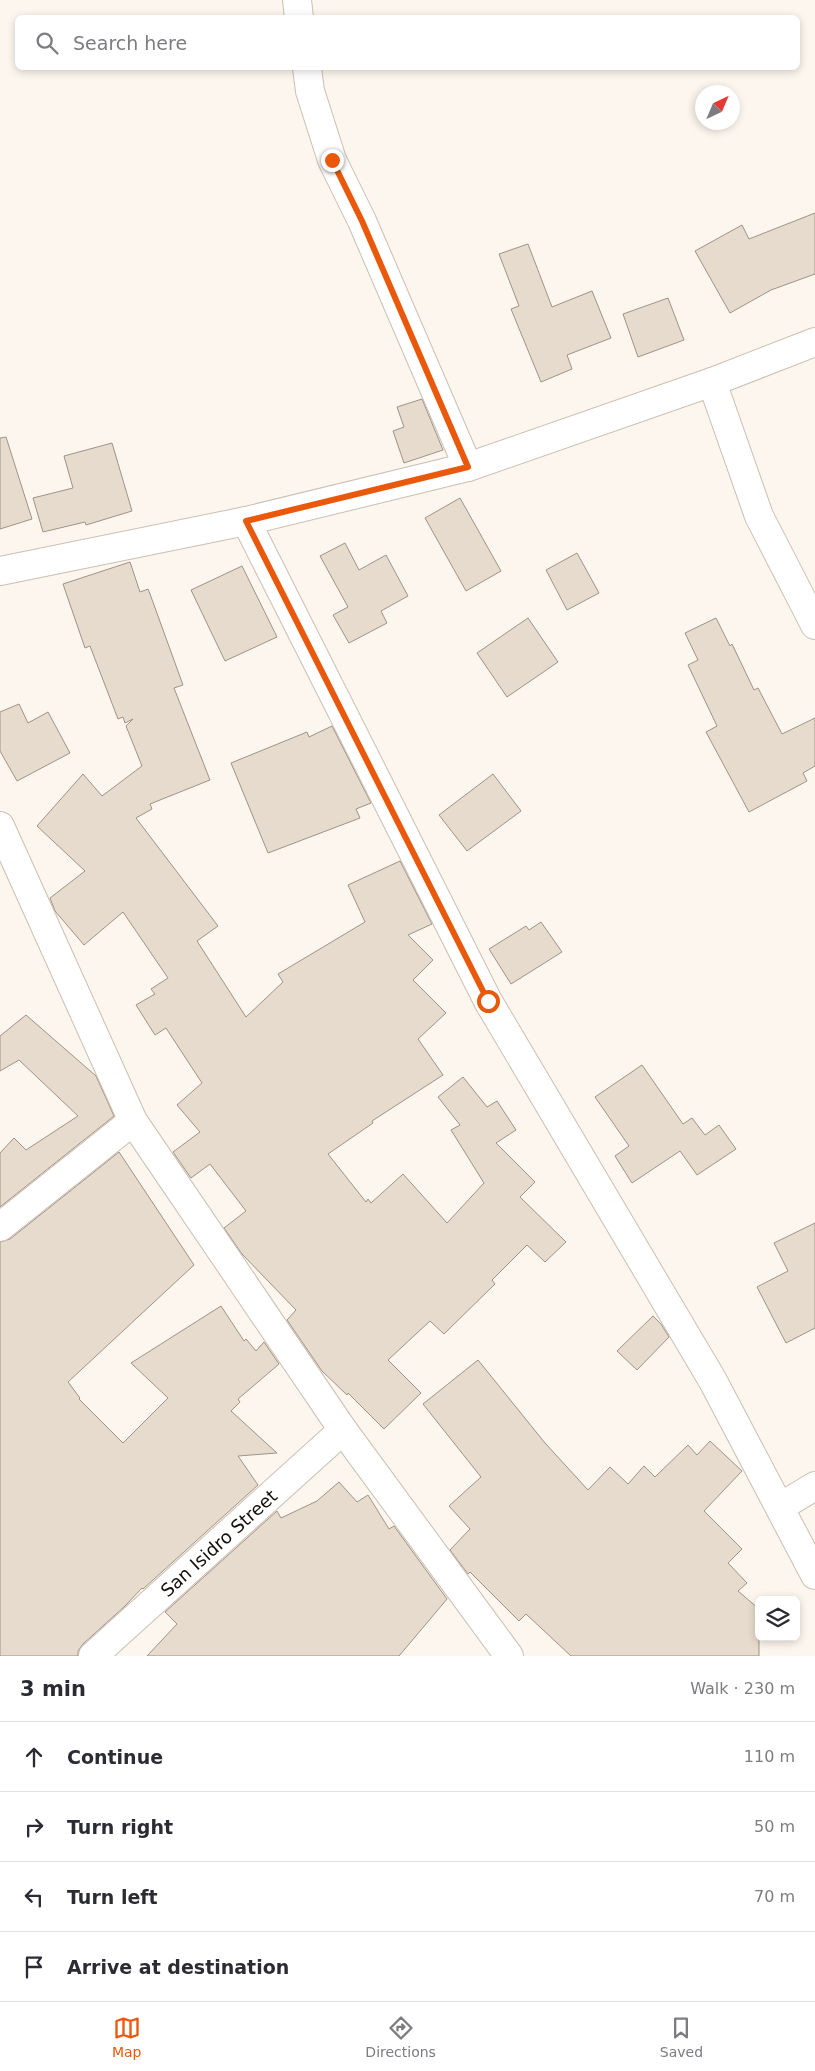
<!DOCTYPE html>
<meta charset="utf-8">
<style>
:root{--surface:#fff;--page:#f2f2f3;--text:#2b2b33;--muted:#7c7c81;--line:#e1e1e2;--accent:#ea580c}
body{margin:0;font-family:"DejaVu Sans",sans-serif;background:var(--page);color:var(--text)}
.controls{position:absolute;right:15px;bottom:15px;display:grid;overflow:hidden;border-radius:8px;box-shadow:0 2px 8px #0003}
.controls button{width:45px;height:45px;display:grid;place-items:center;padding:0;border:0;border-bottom:1px solid var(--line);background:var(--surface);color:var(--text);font:25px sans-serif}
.compass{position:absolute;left:695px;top:85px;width:45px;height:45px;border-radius:50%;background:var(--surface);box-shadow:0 2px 8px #0003;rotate:44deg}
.stop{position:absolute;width:15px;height:15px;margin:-11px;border:4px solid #ea580c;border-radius:50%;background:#fff}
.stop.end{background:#ea580c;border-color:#fff;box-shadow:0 1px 5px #0008}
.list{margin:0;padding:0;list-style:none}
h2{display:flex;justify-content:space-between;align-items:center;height:65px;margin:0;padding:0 20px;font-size:21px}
h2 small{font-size:16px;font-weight:400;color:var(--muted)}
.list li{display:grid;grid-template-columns:32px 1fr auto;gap:15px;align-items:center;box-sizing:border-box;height:70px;padding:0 20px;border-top:1px solid var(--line)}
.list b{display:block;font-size:19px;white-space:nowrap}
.list em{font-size:16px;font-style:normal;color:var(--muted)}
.icon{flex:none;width:28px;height:28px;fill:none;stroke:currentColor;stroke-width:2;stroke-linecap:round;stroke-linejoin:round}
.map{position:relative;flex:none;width:815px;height:1656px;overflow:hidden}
.search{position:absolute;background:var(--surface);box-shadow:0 2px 8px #0003;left:15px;right:15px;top:15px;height:55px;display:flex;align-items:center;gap:12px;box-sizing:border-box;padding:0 18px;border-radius:8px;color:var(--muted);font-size:19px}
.sheet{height:345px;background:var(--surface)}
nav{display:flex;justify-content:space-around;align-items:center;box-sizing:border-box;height:70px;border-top:1px solid var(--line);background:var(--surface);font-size:14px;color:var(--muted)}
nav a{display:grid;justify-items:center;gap:2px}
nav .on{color:var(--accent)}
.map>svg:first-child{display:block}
.building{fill:#e7dbcd;stroke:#9e9386}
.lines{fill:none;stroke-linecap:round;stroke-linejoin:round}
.minor-casing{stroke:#cbbfb2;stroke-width:30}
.minor{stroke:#fff;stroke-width:28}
.route{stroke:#ea580c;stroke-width:6}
.labels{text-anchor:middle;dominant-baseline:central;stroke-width:4;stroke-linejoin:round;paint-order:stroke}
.street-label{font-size:18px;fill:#130f0a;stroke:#fdf6ee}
</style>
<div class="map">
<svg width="815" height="1656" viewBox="0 0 815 1656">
<rect width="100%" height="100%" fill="#fdf6ee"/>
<path class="building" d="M815 213V274L771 290 730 313 695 251 742 225 749 239Z
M528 244 552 307 592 291 611 338 567 355 572 369 541 382 511 309 519 306 499 254Z
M668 298 684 340 638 357 623 314Z
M422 399 443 450 404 463 393 431 404 427 397 407Z
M6 437 32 519 0 529V438Z
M112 443 132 511 86 525 85 522 43 532 33 498 73 488 64 456Z
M460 498 501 571 466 591 425 518Z
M345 543 359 570 386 555 408 596 381 611 387 623 349 643 333 615 348 607 320 556Z
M577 553 599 593 567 610 546 570Z
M130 562 140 592 148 589 150 594 183 685 174 688 210 780 150 804 152 809 136 818 218 926 197 941 246 1017 283 982 278 974 365 922 348 885 400 861 432 924 408 935 433 960 413 980 446 1013 418 1039 443 1075 372 1121 373 1123 328 1154 366 1202 368 1199 371 1203 403 1174 447 1223 484 1183 451 1130 460 1125 438 1097 463 1077 487 1107 497 1101 516 1130 496 1143 535 1182 520 1197 566 1242 545 1262 527 1245 492 1280 495 1284 444 1334 430 1321 388 1360 421 1393 384 1429 348 1393 347 1395 322 1371 287 1320 296 1310 242 1254 224 1228 246 1211 210 1164 191 1178 173 1152 200 1132 177 1105 202 1083 166 1028 155 1035 136 1005 155 994 151 989 168 978 123 912 84 945 55 911 50 898 85 871 37 826 83 774 102 796 142 766 126 726 133 719 125 723 123 717 118 719 90 646 85 648 63 584Z
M242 566 277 637 225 661 191 590Z
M528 618 558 662 507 697 477 653Z
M716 618 730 646 732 644 754 690 758 688 782 734 815 718V766L803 773 807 781 749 812 706 732 717 726 688 665 698 660 685 633Z
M19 704 28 723 48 712 70 753 17 781 0 751V712Z
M332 726 371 803 356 809 360 818 268 853 231 763 307 732 309 737Z
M493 774 521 811 467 851 439 815Z
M541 922 562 952 511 984 489 949 526 926 529 930Z
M26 1015 96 1076 114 1116 0 1207V1153L14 1138 26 1150 78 1116 19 1060 0 1071V1036Z
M642 1065 683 1124 692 1118 705 1135 719 1125 736 1149 697 1175 680 1151 632 1183 615 1156 629 1146 595 1097Z
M119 1152 194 1265 68 1382 80 1398 79 1399 123 1443 168 1398 131 1363 221 1306 244 1341 246 1339 256 1351 264 1342 279 1364 238 1399 240 1402 231 1411 277 1453 238 1456 258 1485 143 1589 142 1588 125 1606 83 1644 78 1651V1656H0V1242L10 1239Z
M815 1223V1328L786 1343 757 1287 788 1271 774 1243Z
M653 1316 661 1324 669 1337 637 1370 617 1351Z
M478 1360 545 1443 588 1490 610 1467 628 1484 644 1466 655 1477 688 1445 697 1455 710 1441 742 1471 704 1511 742 1549 728 1563 747 1583 738 1591 759 1609V1656H571L526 1614 519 1621 470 1572 468 1574 450 1550 470 1529 449 1506 481 1477 423 1404Z
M339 1482 357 1502 368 1495 389 1529 394 1526 447 1599 399 1656H147L177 1624 165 1612 277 1511 281 1518 317 1501Z"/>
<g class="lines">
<g class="minor-casing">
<g id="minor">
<path d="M297 0 299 18"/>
<path d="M307 68 310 91 332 160 362 221 468 467"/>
<path d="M712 382 759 516 815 625"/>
<path d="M246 521 488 1001 713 1381 815 1575"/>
<path d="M0 571 246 521 468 467 712 382 815 342"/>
<path d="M0 826 133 1121 343 1430 509 1656"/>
<path d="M0 1227 133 1121"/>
<path d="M780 1507 815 1486"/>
<path id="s1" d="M93 1656 343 1430"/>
</g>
</g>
<use href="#minor" class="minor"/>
</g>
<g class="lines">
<path class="route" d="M332 160 362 221 468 467 246 521 488 1001"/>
</g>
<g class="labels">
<g class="street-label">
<text stroke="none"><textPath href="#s1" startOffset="169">San Isidro Street</textPath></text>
</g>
</g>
</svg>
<div class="controls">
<button><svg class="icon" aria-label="layers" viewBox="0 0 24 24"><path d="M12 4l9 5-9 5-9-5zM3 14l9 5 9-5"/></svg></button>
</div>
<svg class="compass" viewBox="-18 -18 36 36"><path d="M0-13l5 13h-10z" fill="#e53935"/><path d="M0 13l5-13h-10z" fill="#7c7c81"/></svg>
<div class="stop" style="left:488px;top:1001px"></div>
<div class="stop end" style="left:332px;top:160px"></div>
<div class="search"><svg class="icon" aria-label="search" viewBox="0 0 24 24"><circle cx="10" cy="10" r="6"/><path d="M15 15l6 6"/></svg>Search here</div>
</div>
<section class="sheet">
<h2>3 min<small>Walk · 230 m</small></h2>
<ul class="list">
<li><svg class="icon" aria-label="ahead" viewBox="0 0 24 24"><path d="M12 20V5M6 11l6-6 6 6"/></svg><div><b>Continue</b></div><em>110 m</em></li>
<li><svg class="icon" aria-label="right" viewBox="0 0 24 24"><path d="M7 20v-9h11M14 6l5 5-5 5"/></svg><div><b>Turn right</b></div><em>50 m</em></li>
<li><svg class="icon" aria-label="left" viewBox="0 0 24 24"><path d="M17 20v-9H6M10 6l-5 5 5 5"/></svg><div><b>Turn left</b></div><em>70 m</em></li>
<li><svg class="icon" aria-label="arrive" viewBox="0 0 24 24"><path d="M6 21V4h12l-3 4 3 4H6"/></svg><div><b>Arrive at destination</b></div></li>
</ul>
</section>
<nav>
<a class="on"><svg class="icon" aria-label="map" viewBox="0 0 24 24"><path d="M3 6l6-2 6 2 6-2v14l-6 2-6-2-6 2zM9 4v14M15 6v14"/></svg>Map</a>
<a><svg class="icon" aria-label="directions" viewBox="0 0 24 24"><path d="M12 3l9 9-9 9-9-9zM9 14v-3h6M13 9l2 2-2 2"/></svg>Directions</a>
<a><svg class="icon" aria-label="saved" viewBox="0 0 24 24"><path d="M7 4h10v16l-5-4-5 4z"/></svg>Saved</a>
</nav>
